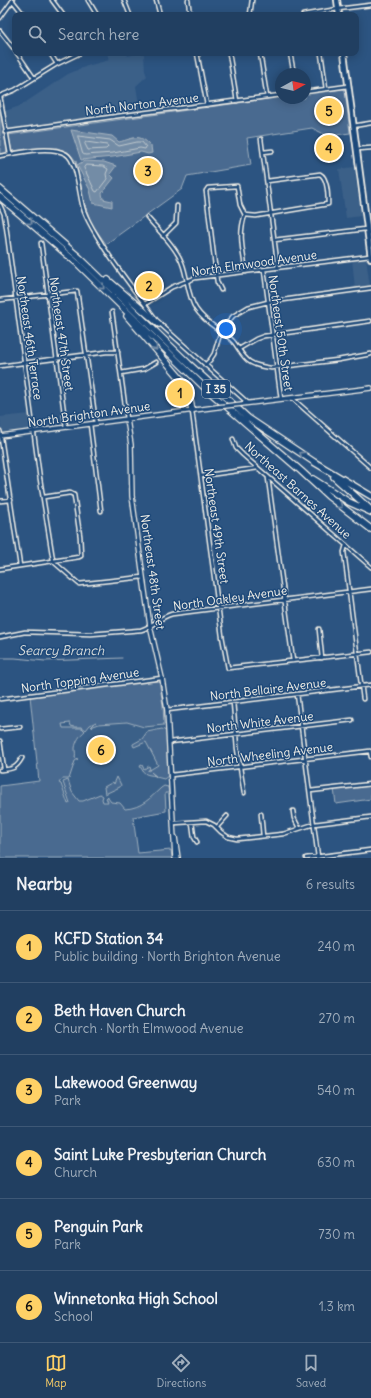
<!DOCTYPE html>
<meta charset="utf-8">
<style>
:root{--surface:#213f61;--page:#294667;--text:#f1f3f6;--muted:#a2afbd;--line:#3e5876;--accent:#ffd166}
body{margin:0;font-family:Delius,sans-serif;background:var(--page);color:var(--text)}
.compass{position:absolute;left:275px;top:68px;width:36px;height:36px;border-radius:50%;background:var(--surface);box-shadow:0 2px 10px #0003;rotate:82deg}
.you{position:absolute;left:226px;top:329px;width:14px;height:14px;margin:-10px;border:3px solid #fff;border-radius:50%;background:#1a73e8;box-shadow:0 0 0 6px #1a73e833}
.badge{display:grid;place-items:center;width:26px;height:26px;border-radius:50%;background:var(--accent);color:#111;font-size:13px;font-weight:700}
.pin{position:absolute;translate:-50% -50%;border:2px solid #fff;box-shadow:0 1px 4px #0006}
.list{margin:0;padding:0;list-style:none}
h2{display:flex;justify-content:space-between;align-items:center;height:52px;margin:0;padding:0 16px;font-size:17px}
h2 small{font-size:13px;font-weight:400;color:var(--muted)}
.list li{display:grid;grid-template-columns:26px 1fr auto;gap:12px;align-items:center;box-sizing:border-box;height:72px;padding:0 16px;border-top:1px solid var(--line)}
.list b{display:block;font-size:15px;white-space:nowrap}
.list p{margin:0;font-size:13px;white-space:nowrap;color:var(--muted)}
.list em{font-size:13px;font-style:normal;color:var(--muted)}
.icon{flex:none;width:22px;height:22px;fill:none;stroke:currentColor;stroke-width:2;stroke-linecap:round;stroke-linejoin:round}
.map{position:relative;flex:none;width:371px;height:858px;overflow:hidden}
.search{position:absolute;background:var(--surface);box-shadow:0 2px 10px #0003;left:12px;right:12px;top:12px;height:44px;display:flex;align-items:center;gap:10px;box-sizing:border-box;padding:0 14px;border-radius:8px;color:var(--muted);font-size:15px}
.sheet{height:484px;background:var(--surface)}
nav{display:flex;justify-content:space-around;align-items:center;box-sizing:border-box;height:56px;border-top:1px solid var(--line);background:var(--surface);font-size:11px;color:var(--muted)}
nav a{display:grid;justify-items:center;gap:2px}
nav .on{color:var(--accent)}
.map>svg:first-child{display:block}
.built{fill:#3b6088}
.green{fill:#496b90;stroke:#9eaebc}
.water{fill:#738ca6;stroke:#a7b4c0}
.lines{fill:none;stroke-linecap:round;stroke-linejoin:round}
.shore{stroke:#c0c9ce;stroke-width:1}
.stream{stroke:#a7b4c0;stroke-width:1}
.street-casing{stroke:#f4f1e8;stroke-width:5.5}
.secondary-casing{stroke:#f4f1e8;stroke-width:6}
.primary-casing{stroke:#f4f1e8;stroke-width:8}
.highway-casing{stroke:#f4f1e8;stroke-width:8}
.street{stroke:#1f4a7a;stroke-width:2.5}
.secondary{stroke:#1f4a7a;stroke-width:3.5}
.primary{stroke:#1f4a7a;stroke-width:4.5}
.highway{stroke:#1f4a7a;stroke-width:5.5}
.secondary-bridge-casing{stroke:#f4f1e8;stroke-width:6;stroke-linecap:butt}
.secondary-bridge{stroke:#1f4a7a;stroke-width:3.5}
.oneway{stroke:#748da6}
.labels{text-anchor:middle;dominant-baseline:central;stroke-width:3;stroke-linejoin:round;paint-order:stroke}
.shield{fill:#1f4a7a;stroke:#b4bfc7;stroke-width:1}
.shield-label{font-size:11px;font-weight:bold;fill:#f4f1e8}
.street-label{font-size:12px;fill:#f4f1e8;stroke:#1f4a7a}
.water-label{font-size:13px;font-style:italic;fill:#dadddb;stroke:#1f4a7a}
</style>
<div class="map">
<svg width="371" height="858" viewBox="0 0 371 858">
<rect width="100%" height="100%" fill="#2c5481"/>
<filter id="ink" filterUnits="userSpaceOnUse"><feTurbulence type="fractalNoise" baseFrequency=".025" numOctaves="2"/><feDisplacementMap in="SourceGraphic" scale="8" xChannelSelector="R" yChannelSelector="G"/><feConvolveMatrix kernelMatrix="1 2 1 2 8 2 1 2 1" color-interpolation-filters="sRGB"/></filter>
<g filter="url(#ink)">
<path class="built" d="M107 53H127L128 56 135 54H144L145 71 147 76 136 86 140 111 9 129 6 127 5 111 20 106 68 74 87 66 109 60Z
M354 167 361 216 346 218 339 169Z
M366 258 370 287 355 289 352 259Z
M30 414 32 427 31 429 3 432 1 431 0 417Z
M159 681 164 715 168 811 45 831 30 696Z"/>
<path class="green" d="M343 89 345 90 350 133 328 136 312 128 247 138 251 165 187 176 182 189 106 244 91 223 84 201 76 161 69 153 57 148H40L12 151 8 135 281 97V98H305V93Z
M0 111 7 151 5 154 0 155Z
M159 680 163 705 164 725 144 727 127 722 99 724 91 727 96 722 90 725 86 730 82 727H75L71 726 70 723 62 724 63 728H82L85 731C80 735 76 741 75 748 75 752 76 755 75 758L78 759 75 761 69 779H62L59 783 61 784 68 804 70 803 63 782 68 780 72 792 79 801H83L100 794 103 796 102 799 103 802H108L106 798 108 796V798L111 802 120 803 125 809C142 808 150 798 161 788L164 786 168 787 169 793H165L166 811 133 817 138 853 171 850 172 858H0V786L39 781 30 696Z
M162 729 166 731 168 776 164 779 156 777 151 772 156 776C146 774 145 776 140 766L142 765 144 769 149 766 150 769 148 770V771L158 765 146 742 134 747 133 745V744L142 739 147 732Z
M117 777 121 785 120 787 105 794 104 787 113 782 114 784Z
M371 785V799L336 804 334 789Z"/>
<path class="water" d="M71 130 112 136 119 142C135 138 139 133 151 146L152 153 148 154 141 152 113 157 81 160Z
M84 161 104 162 116 166 110 174 114 178 102 193 103 199 112 201V207L93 203 90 190 77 165Z"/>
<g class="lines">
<path class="shore" d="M78 136 110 140 119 146 137 142H142L146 147 145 149 140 148 113 153 85 155 83 154Z
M86 142 107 145 108 147 106 149 88 150 85 144Z
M86 165 103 166 108 169 106 174 107 179 97 192 95 191 84 168Z"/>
<path class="stream" d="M0 658H15L45 661 122 658"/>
<g class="street-casing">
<path id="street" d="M12 0 24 15
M52 0 63 15
M88 0 97 15
M124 0 130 15
M156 0 160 15
M188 0 190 15
M250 15 252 0
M303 15 338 9 371 5
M0 18 13 0
M0 31 15 50
M17 53 34 78
M50 53 57 64
M197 53 207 105
M229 53 237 101
M260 53 267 97
M290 53 294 74
M321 53 326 89
M305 92 348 86
M0 96 15 90 57 64 80 53
M0 96 10 154
M353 126 371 123
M5 132 118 116 281 95
M261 139 278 268
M357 149 371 148
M263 152 272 151
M0 156C18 153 49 145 66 154 78 161 79 198 84 211 88 222 94 231 100 241 116 268 136 292 155 318
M267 181 320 174C328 178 328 196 328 204
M206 191 208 188 237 186 240 205 245 215C238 235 243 251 246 272
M206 191 217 282 221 290
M0 205 4 214 6 226 40 479 53 560 55 563 79 584 143 577
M245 215 256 216 328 204
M147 217C158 230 176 247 182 263 188 278 187 295 196 309 205 323 221 330 233 341 239 348 242 357 250 362 256 366 264 367 271 368L338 360 371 354
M163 236 176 223 177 206
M274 240 366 229
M41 243 66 427
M264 270 281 399
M0 300 77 291 96 423
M145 304 172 287 195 278 370 256
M112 312 127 419
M159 323 248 403
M239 349 256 339 264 336 370 321
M205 365 210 360 214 354 221 331 233 316 248 307 268 302 371 288
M0 366 106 352H118
M121 373 144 369 156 362
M292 398 371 468
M192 411 222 636 228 668 371 652
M90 424 101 511
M0 431 20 566
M233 439 236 448 243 455 371 567
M201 476 258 468
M268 478 293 661
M0 501 11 500
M346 545 344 552 363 699
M0 569 79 557 81 556 80 536 74 495 70 493 44 497
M319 629 322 658
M0 637 25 632 91 634 141 630C152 627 160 617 172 614L371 589
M297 694 318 857
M0 699 162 678
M233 702 237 748 244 793
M167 710 371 685
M0 729 20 727
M0 741 4 769
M170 742 352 720
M0 770C12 769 16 769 22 758
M171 775 370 751 371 757
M310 791 371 784
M293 811 294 818 299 828
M261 814 263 836
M192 822 194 837 197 842
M174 823 206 821 214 825 221 832 228 837 237 839 283 834 314 824 371 817
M217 827 227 816
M306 858 371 850"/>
</g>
<g class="secondary-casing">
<path id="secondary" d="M242 404 371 388
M127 419 131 445 132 496 143 577 150 626 162 678 167 710 175 858
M0 436 217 407
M175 837 178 858"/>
</g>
<g class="primary-casing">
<path id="primary" d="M337 0 339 15
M344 53 371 258"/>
</g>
<g class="highway-casing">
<path id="highway" d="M0 189 80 258 189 364 248 418 314 462 371 496
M0 197 77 263 203 386 301 471 328 496 371 529
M108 280 159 324
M127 316 181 379 189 396 192 410
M334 477 371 510
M313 479 349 502 371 512"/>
</g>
<use href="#street" class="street"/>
<use href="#secondary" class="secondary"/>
<use href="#primary" class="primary"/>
<use href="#highway" class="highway"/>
<g class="secondary-bridge-casing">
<path id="secondary-bridge" d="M217 407 242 404"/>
</g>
<use href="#secondary-bridge" class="secondary-bridge"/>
</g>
<defs><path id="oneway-chevron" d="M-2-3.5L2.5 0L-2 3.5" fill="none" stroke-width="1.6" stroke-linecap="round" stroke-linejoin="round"/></defs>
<g class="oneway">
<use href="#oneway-chevron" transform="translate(30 222) rotate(41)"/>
<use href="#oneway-chevron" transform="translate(102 287) rotate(44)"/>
<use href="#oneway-chevron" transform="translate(155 348) rotate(49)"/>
<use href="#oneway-chevron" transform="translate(302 454) rotate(-146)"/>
<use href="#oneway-chevron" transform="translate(340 506) rotate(39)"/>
</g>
</g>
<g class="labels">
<rect class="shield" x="202" y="380" width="28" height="18" rx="3"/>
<g class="shield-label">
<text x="216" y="389">I 35</text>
</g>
<g class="street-label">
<text transform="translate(142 104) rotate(-7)">North Norton Avenue</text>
<text transform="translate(254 263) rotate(-8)">North Elmwood Avenue</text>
<text transform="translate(281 333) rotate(82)">Northeast 50th Street</text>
<text transform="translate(62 334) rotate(82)">Northeast 47th Street</text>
<text transform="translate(30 338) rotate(82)">Northeast 46th Terrace</text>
<text transform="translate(89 414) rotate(-8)">North Brighton Avenue</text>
<text transform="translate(298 490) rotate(42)">Northeast Barnes Avenue</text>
<text transform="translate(217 526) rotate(82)">Northeast 49th Street</text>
<text transform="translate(153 572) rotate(82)">Northeast 48th Street</text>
<text transform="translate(230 598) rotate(-8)">North Oakley Avenue</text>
<text transform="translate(80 680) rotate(-8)">North Topping Avenue</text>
<text transform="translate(268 689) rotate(-7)">North Bellaire Avenue</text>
<text transform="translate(260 722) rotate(-7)">North White Avenue</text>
<text transform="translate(270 754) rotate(-7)">North Wheeling Avenue</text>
</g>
<g class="water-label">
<text x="61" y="650">Searcy Branch</text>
</g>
</g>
</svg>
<svg class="compass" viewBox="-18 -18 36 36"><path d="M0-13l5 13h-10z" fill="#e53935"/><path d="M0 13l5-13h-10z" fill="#a2afbd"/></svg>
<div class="you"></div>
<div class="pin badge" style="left:180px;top:393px">1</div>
<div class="pin badge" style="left:149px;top:286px">2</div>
<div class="pin badge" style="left:148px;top:171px">3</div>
<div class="pin badge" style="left:329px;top:148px">4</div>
<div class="pin badge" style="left:329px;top:111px">5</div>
<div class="pin badge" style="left:101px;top:750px">6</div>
<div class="search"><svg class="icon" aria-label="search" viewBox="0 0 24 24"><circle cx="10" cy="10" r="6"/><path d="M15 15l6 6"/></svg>Search here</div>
</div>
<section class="sheet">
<h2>Nearby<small>6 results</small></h2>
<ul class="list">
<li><span class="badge">1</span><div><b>KCFD Station 34</b><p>Public building · North Brighton Avenue</p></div><em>240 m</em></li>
<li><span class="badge">2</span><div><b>Beth Haven Church</b><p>Church · North Elmwood Avenue</p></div><em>270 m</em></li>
<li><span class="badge">3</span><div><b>Lakewood Greenway</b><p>Park</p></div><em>540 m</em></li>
<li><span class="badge">4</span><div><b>Saint Luke Presbyterian Church</b><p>Church</p></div><em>630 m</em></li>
<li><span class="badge">5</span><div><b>Penguin Park</b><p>Park</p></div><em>730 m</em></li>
<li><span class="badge">6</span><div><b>Winnetonka High School</b><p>School</p></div><em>1.3 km</em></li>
</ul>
</section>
<nav>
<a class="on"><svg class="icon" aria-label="map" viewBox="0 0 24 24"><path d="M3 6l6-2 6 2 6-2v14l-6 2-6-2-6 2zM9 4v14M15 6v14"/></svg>Map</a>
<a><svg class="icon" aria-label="directions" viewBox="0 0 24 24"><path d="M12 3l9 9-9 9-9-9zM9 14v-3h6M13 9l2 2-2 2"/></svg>Directions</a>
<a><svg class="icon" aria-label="saved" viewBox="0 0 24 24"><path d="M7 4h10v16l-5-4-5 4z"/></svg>Saved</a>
</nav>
